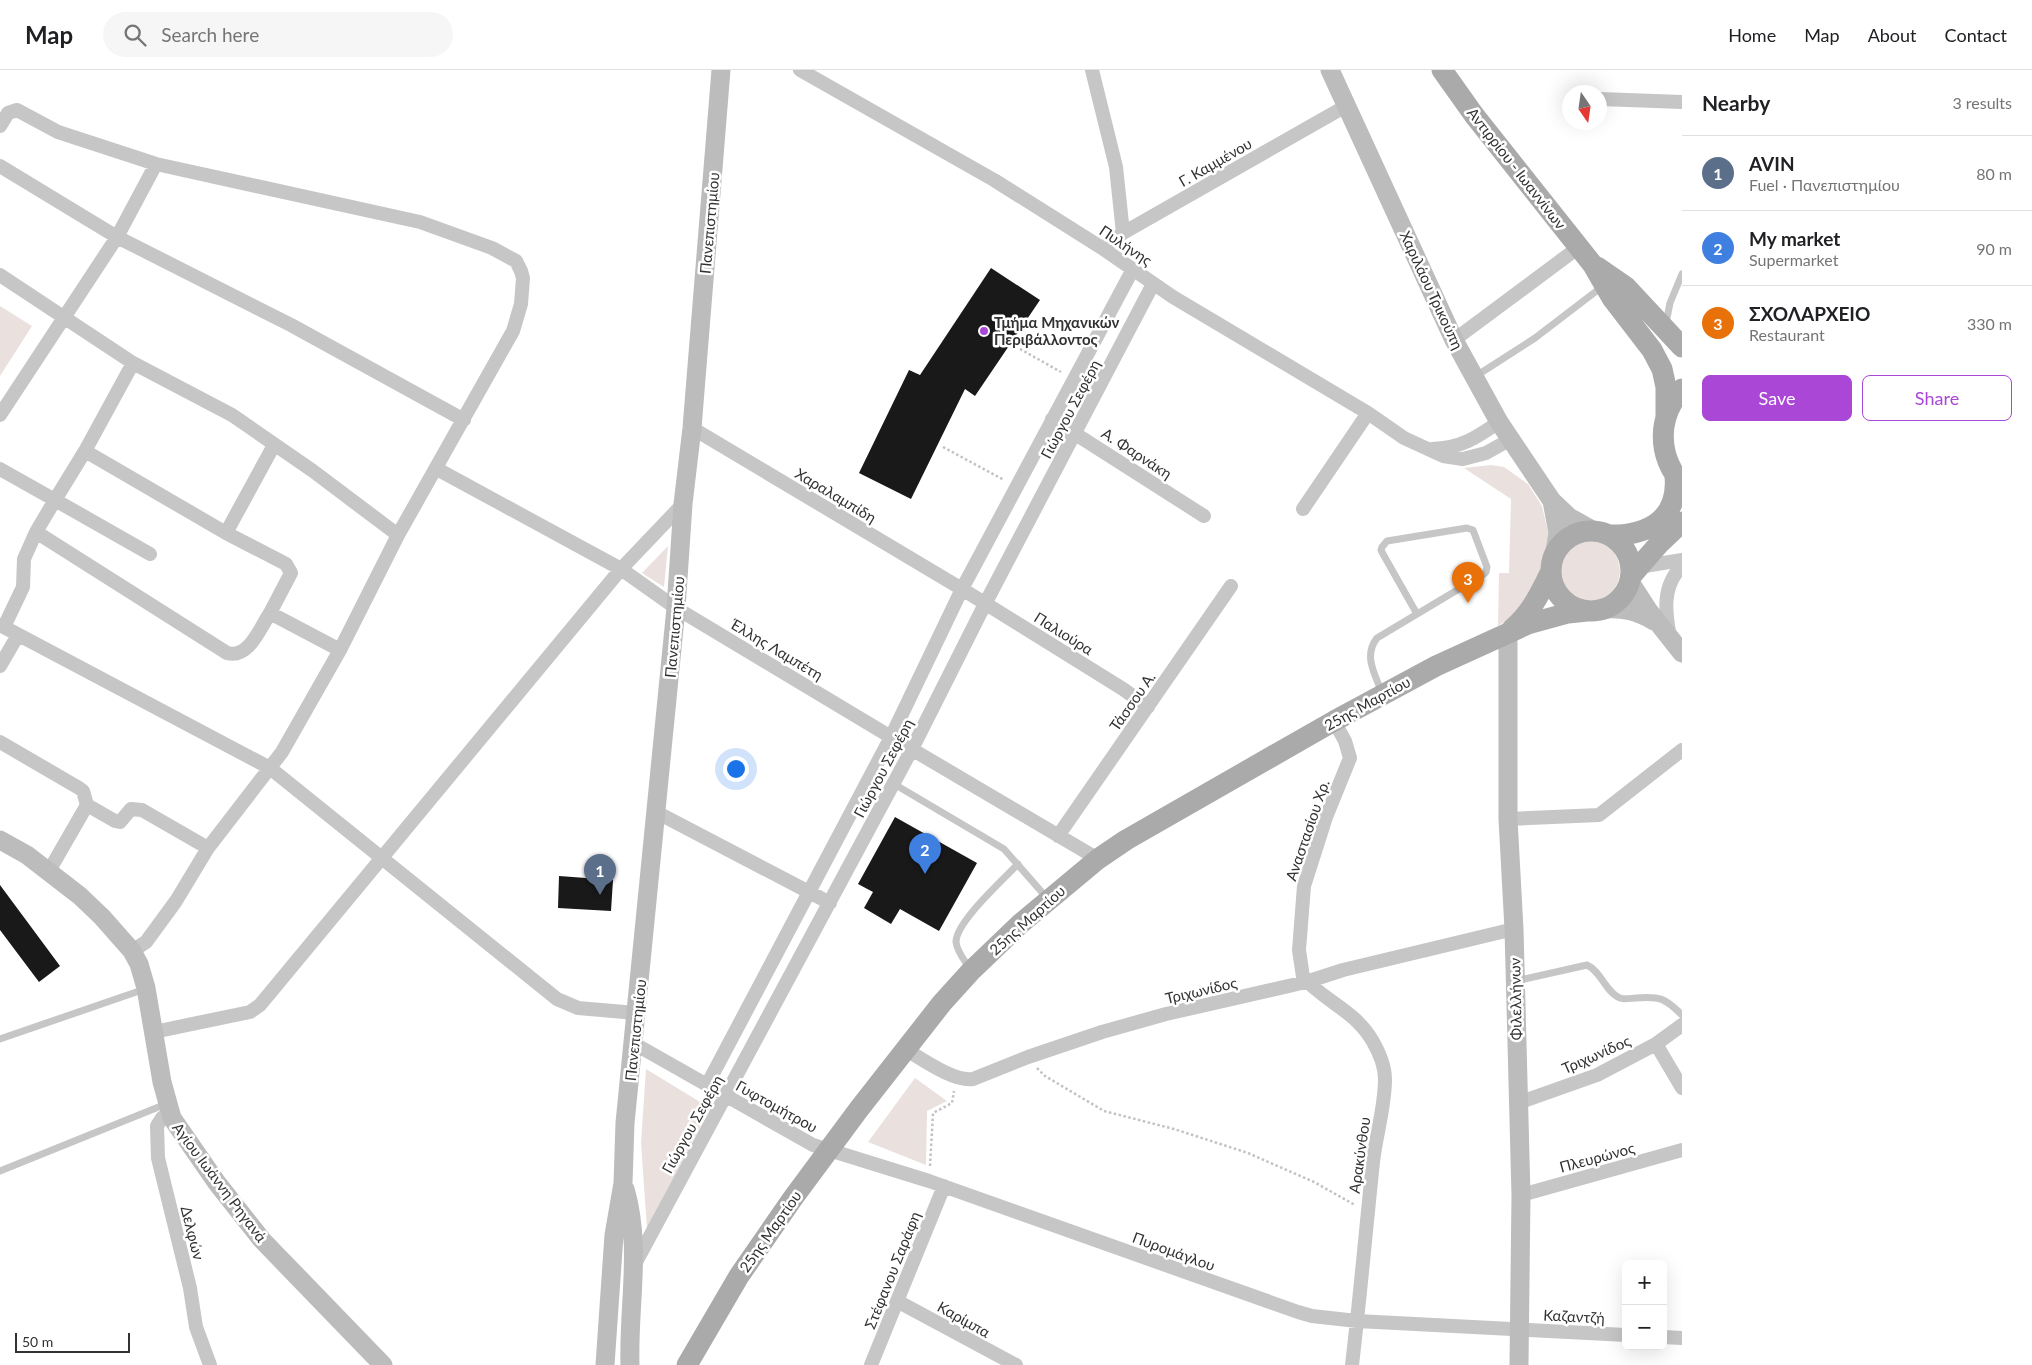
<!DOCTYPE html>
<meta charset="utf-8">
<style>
:root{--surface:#fff;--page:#f6f6f6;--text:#202124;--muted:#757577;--line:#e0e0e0;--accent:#aa47d6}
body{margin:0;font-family:Lato,sans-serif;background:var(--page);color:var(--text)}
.controls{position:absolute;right:15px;bottom:15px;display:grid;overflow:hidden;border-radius:8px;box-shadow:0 5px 20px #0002}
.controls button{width:45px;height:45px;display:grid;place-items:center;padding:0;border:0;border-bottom:1px solid var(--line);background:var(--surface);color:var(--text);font:25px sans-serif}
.compass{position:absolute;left:1562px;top:15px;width:45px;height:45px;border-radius:50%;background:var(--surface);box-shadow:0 5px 20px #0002;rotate:167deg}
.scale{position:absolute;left:15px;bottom:12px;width:115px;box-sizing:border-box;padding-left:5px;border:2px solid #323232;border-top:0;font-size:14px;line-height:18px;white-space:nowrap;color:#323232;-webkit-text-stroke:4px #fff;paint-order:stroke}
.you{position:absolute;left:735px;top:698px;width:18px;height:18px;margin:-12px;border:4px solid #fff;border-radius:50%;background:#1a73e8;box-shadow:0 0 0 8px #1a73e833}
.badge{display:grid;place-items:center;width:32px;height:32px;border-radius:50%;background:var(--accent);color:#fff;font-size:16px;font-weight:700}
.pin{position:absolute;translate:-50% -41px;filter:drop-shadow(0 1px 2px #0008)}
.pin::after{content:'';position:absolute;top:26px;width:18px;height:15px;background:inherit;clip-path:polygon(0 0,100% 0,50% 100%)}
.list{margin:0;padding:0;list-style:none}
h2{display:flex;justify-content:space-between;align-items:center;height:65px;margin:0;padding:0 20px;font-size:21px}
h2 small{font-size:16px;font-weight:400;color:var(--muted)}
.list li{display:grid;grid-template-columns:32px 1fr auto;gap:15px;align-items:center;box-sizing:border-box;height:75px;padding:0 20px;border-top:1px solid var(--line)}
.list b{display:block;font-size:19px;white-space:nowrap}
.list p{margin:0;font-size:16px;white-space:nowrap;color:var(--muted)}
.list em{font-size:16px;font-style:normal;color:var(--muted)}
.actions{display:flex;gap:10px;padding:15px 20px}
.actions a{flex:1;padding:11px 0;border:1px solid var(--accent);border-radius:8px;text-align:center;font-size:18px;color:var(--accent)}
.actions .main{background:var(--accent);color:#fff}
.icon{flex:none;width:28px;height:28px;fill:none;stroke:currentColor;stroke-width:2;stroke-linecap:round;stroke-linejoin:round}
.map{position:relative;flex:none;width:1682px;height:1295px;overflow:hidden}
header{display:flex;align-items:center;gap:30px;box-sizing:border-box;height:70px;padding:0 25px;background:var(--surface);border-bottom:1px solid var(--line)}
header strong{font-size:24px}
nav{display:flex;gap:28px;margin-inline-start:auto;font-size:18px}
.search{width:350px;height:45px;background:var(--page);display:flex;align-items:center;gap:12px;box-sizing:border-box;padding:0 18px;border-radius:28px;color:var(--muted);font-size:19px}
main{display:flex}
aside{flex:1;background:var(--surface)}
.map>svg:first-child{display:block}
.green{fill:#eae1df}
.building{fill:#191919}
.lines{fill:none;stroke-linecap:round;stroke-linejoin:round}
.path{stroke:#c2c2c2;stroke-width:2.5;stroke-dasharray:2.5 2.5;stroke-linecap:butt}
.lane{stroke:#c6c6c6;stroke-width:7}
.street{stroke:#c6c6c6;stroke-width:14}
.secondary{stroke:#bcbcbc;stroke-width:19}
.primary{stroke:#aaa;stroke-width:21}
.poi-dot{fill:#aa47d6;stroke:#fff;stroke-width:2}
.labels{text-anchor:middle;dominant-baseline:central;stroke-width:5;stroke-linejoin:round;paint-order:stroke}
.street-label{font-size:15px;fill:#323232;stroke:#fff}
.poi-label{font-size:15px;font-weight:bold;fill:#323232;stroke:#fff;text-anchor:start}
</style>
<header>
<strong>Map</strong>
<div class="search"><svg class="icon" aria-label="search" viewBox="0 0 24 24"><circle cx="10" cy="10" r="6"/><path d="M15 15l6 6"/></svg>Search here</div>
<nav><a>Home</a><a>Map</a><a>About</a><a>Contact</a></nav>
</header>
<main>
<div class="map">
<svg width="1682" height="1295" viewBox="0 0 1682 1295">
<rect width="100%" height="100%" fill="#fff"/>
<path class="green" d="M0 236 32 256 0 306Z
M1491 395 1504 397 1528 414 1542 436 1549 466 1537 515 1515 545 1498 556 1499 503H1509L1511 429 1464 398Z
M1560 501a30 30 0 1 1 60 0a30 30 0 1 1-60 0Z
M668 476 664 517 642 503Z
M646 999 710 1038 647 1159 641 1073Z
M915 1008 947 1031 927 1041 926 1095 868 1072Z"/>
<path class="building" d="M991 198 1040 230 975 326 965 319 911 429 859 403 909 300 920 305Z
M895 747 977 793 939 861 900 839 891 854 864 838 873 822 858 814Z
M559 806 613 810 611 841 558 838Z
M0 815 60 896 39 912 0 860Z"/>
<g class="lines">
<path class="path" d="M1020 279 1061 302
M943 377 1004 410
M1037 998 1045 1006 1104 1041 1174 1059 1248 1083 1314 1112 1355 1135
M930 1096 933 1043 952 1033 954 1021"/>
<path class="lane" d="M1666 253 1670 233 1682 204
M1476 306 1535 268 1603 216
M1382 623C1375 604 1363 586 1377 568L1484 504 1486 502 1487 497 1473 460 1467 458 1387 471 1382 477 1381 480 1383 484 1417 544
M894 714 1004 779 1047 828
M970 899C965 891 957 882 956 872 956 852 1003 810 1018 794
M1516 911 1587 895C1601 901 1606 923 1620 928 1625 930 1632 928 1636 928 1660 926 1665 928 1682 945
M0 969 145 919
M0 1101 166 1034"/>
<path class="street" d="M800 0 994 110 1102 178 1173 227 1368 343 1404 368 1443 386 1463 389 1486 383 1511 369
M1092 0 1116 97 1123 163
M1600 29 1682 32
M0 56 8 43 17 40 58 62 156 94 420 152 492 178 516 191 521 201 523 208 521 234 513 261 398 465 340 580 282 682 208 778 176 831 146 872 132 881
M0 96 117 167 291 255 464 350
M1102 178 1123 163 1346 36
M0 205 133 293 232 345 313 401 398 465
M1454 270 1579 177
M133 293 85 381 226 463 286 494 291 503 270 543
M0 345 117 167 156 94
M1052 349 1204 446
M692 358 962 519 1123 619 1148 637
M1432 379C1461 378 1476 368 1499 352
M85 381 55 430 150 484
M0 399 55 430 36 462 227 583C249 589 260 558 270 543L340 580
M437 399 621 499 676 538 891 667 1098 789
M1303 439 1368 343
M226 463 274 375
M1639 497 1682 490
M0 555 270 698 557 929 578 938 636 943
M4 557 23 517 24 489 36 462
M1670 567C1665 541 1662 516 1682 496
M0 596 18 565
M1334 651 1345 671 1350 688 1326 747 1304 816 1299 880 1303 907C1324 931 1354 940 1372 970 1379 982 1385 996 1385 1009 1385 1037 1376 1065 1373 1092 1366 1159 1360 1227 1352 1295
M0 672 79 718 83 721 87 735 115 751 120 752 131 739 142 740 208 778
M656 742 830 833
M1508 749 1599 745 1682 680
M1058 766 1231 516
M49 801 87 735
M154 962 250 942 260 935 621 499 683 434
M633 973 813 1075 929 1111 1298 1242 1312 1246 1357 1251 1626 1265
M1656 974 1682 1018
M905 979C922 989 954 1012 973 1009L1028 987 1102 962 1166 944 1306 912 1343 900 1514 859
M707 1015 891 667 962 519 1133 199
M1518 1033 1597 1005 1656 974 1682 955
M169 1043 162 1048 157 1056 158 1088 190 1218 196 1257 210 1295
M1521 1125 1682 1080
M635 1194 912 679 985 534 1153 214
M897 1231 1016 1295
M1663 1267 1682 1268
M871 1295 944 1116"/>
<path class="secondary" d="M1330 0 1454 270 1499 352 1552 431 1569 447 1594 461
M1552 431 1558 463 1555 481
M1630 512 1648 540 1682 583
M1605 539C1624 538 1637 541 1654 551
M1508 562V749L1514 859 1521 1125 1519 1295
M0 770 27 785 80 826 102 847 132 881 139 894 146 918 162 1012 172 1048 217 1113 262 1170 383 1295
M625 1119C642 1177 628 1235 630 1295
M605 1295 614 1165 623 1113 625 1053 676 538 683 434 692 358 721 0"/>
<path class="primary" d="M1442 0 1474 45 1593 195 1612 228 1652 280 1662 299 1666 317V346
M1597 197 1626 217 1682 277
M1682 319C1657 348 1657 385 1682 414
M1551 501a40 40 0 1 1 80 0a40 40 0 1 1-80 0Z
M1609 465C1648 466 1679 449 1675 406
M1631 506 1658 475 1682 452
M1512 559C1530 544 1540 524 1550 503
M687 1295 739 1206 793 1128 859 1039 942 933 971 901 1020 854 1098 789 1126 770 1334 651 1436 596 1528 554 1568 543 1587 541"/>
</g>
<circle class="poi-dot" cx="984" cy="261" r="5"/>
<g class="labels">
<g class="street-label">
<text transform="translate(1215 92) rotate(-30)">Γ. Καμμένου</text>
<text transform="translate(1517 98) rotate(52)">Αντιρρίου - Ιωαννίνων</text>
<text transform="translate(709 153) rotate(-85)">Πανεπιστημίου</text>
<text transform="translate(1126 175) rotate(34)">Πυλήνης</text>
<text transform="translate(1432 220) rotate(65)">Χαριλάου Τρικούπη</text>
<text transform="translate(1070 339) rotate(-62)">Γιώργου Σεφέρη</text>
<text transform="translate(1137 383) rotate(33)">Α. Φαρνάκη</text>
<text transform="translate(836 425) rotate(31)">Χαραλαμπίδη</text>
<text transform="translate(674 557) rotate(-85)">Πανεπιστημίου</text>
<text transform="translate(1064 563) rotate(32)">Παλιούρα</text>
<text transform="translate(777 579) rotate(31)">Έλλης Λαμπέτη</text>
<text transform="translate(1132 631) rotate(-55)">Τάσσου Α.</text>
<text transform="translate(1367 633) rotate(-29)">25ης Μαρτίου</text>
<text transform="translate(883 698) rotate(-62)">Γιώργου Σεφέρη</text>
<text transform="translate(1307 760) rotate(-71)">Αναστασίου Χρ.</text>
<text transform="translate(1027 850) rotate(-42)">25ης Μαρτίου</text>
<text transform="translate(1201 920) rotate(-13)">Τριχωνίδος</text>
<text transform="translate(1515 929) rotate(-91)">Φιλελλήνων</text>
<text transform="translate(635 960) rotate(-84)">Πανεπιστημίου</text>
<text transform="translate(1596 984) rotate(-24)">Τριχωνίδος</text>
<text transform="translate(777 1036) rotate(29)">Γυφτομήτρου</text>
<text transform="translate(692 1054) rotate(-61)">Γιώργου Σεφέρη</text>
<text transform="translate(1359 1085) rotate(-82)">Αρακύνθου</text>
<text transform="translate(1597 1087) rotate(-15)">Πλευρώνος</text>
<text transform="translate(220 1112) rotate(53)">Αγίου Ιωάννη Ρηγανά</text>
<text transform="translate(770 1161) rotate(-55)">25ης Μαρτίου</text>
<text transform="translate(193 1163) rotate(76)">Δελφών</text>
<text transform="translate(1174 1181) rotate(20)">Πυρομάγλου</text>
<text transform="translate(892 1200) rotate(-68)">Στέφανου Σαράφη</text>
<text transform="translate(1574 1246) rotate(3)">Καζαντζή</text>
<text transform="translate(964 1249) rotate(29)">Καρίμπα</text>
</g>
<g class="poi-label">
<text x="994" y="252">Τμήμα Μηχανικών<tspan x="994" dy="17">Περιβάλλοντος</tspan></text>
</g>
</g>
</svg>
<div class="controls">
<button>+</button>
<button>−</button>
</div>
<svg class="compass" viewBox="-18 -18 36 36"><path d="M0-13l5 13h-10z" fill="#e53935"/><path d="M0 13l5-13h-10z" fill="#757577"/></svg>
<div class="scale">50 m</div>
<div class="you"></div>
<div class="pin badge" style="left:600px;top:825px;background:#5c6f8a">1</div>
<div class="pin badge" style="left:925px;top:804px;background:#3f7fe0">2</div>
<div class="pin badge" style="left:1468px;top:533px;background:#e8710a">3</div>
</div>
<aside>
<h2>Nearby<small>3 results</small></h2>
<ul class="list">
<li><span class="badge" style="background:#5c6f8a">1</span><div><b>AVIN</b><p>Fuel · Πανεπιστημίου</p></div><em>80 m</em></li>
<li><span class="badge" style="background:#3f7fe0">2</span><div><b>My market</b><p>Supermarket</p></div><em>90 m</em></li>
<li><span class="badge" style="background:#e8710a">3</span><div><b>ΣΧΟΛΑΡΧΕΙΟ</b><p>Restaurant</p></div><em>330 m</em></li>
</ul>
<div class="actions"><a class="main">Save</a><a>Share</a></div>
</aside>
</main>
